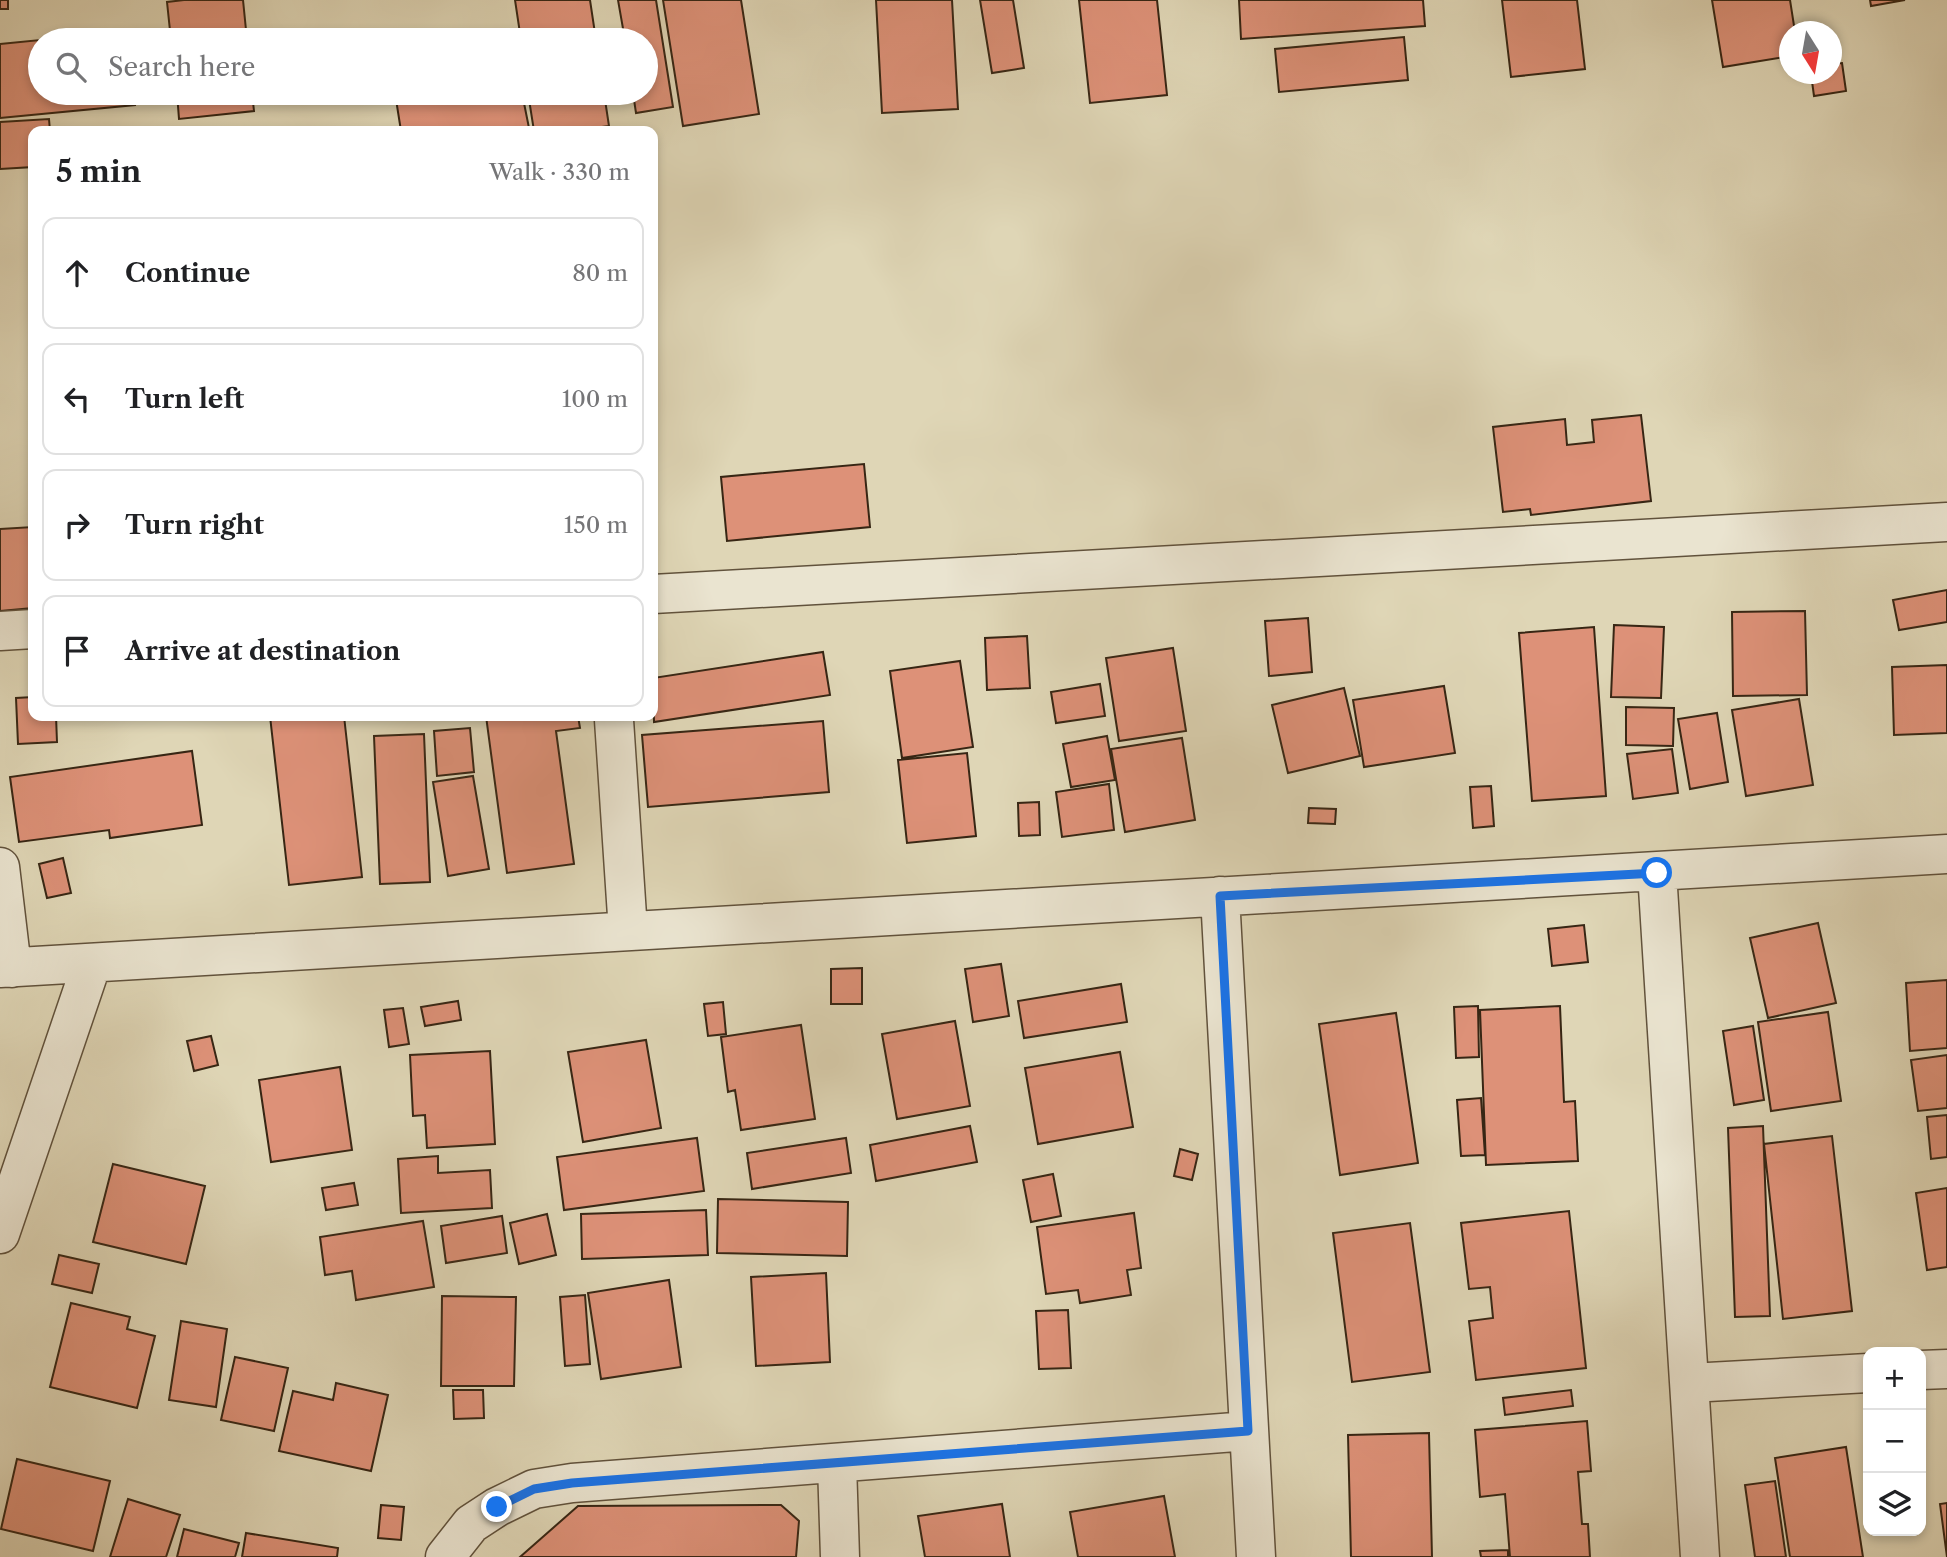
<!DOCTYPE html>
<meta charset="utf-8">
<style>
:root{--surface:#fff;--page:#f2f2f2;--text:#202124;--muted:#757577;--line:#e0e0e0}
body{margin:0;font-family:"Libre Caslon Text",serif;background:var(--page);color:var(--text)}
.controls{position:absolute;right:21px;bottom:21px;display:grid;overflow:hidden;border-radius:14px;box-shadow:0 4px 10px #0003}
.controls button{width:63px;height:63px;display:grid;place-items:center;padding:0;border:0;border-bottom:2px solid var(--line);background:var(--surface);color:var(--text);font:35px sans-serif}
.compass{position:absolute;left:1779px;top:21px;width:63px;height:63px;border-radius:50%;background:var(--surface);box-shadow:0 4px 10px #0003;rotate:169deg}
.stop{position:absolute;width:21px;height:21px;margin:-16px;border:5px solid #1a73e8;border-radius:50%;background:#fff}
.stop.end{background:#1a73e8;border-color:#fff;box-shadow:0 2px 7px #0008}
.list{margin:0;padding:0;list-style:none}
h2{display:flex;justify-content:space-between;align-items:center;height:91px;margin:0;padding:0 28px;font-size:30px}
h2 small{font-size:23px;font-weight:400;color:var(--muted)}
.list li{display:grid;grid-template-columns:46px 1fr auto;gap:21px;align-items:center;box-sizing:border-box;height:112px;margin:0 14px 14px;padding:0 14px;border:2px solid var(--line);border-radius:14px}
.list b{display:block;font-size:26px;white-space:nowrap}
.list em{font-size:23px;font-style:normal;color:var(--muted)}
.icon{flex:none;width:38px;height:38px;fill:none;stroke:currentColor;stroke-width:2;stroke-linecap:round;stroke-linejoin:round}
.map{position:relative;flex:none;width:1947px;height:1557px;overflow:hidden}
.search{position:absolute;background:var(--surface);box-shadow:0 4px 10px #0003;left:28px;top:28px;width:630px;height:77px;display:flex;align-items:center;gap:18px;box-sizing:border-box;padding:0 24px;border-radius:38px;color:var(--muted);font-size:26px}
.panel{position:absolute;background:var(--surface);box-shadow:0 4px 10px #0003;left:28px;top:126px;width:630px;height:595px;border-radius:14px}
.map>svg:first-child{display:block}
.building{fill:#dd9178;stroke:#372614;stroke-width:2}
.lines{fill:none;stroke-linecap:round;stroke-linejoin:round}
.minor-casing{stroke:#61523c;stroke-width:41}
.minor{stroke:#eae4d0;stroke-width:38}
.route{stroke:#1a73e8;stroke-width:9}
</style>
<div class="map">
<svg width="1947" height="1557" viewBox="0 0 1947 1557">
<rect width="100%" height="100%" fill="#dfd6b6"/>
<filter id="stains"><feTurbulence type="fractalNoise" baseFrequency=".00286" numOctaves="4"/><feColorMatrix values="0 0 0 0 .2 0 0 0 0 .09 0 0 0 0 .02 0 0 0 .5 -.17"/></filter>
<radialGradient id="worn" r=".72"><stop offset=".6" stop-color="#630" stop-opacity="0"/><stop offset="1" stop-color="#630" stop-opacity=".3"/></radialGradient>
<path class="building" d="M0 0H8V9H0Z
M184 0H243L247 40H171L167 2Z
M515 0H590L596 40H521Z
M618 0H656L673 107 636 113 633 93H646V40H625Z
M663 0H741L759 114 683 126Z
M876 0H952L958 109 882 113Z
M980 0H1013L1024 68 992 73Z
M1079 0H1157L1167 95 1090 103Z
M1239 0H1423L1425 26 1241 39Z
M1502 0H1577L1585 69 1511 77Z
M1712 0H1790L1795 32H1790V56L1723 67Z
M1870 0H1905L1871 6Z
M128 32 129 40H40Z
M1404 37 1408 80 1279 92 1275 49Z
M40 40V93H134L135 105 0 118V44Z
M1842 63 1846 91 1814 96 1811 74H1832V64Z
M177 93H252L254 111 179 119Z
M395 93H522L529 128 511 131H401Z
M528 93H604L609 126 573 131H534Z
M49 119 50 131H33V167L0 169V122Z
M1641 415 1651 501 1531 515 1530 509 1503 512 1493 427 1565 419 1567 445 1594 442 1592 420Z
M864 464 870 527 727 541 721 477Z
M33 527V608L0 611V529Z
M1947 590V622L1899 630 1893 600Z
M1805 611 1807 695 1733 696 1732 612Z
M1308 618 1312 672 1269 676 1265 621Z
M1614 625 1664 627 1661 698 1611 697Z
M1594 627 1606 796 1532 801 1519 633Z
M1027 636 1030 688 987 690 985 638Z
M1173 648 1186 731 1119 741 1106 658Z
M823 652 830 695 654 722 653 678Z
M960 661 973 747 902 758 890 671Z
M1947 665V733L1894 735 1892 667Z
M1100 684 1105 716 1056 723 1051 692Z
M1444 686 1455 753 1364 767 1353 700Z
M1344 688 1360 756 1288 773 1272 705Z
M33 697V716H56L57 742 18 744 16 698Z
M1799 699 1813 785 1746 796 1732 710Z
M1626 707 1674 708 1673 746 1626 745Z
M1717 713 1728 782 1690 789 1678 719Z
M270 716H344L362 877 289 885Z
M486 716H578L580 728 556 731 574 864 507 873Z
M823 721 829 792 648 807 642 735Z
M470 728 474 772 437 776 434 731Z
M424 734 430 882 380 884 374 736Z
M1107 736 1115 780 1071 787 1063 744Z
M1182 738 1195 820 1125 832 1111 749Z
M1672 749 1678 793 1633 799 1627 754Z
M192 751 202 825 110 838 109 830 19 842 10 777Z
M967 753 976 836 907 843 898 760Z
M473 776 489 869 448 876 433 782Z
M1109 784 1114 830 1062 837 1056 792Z
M1491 786 1494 826 1473 828 1470 787Z
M1039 802 1040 835 1019 836 1018 803Z
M1309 808 1336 809 1335 824 1308 823Z
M63 858 71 893 47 898 39 864Z
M1818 923 1836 1003 1768 1018 1750 938Z
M1584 925 1588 962 1552 966 1548 929Z
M1001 964 1009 1016 973 1022 965 969Z
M862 968V1004H831V969Z
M1947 980V1048L1910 1051 1906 983Z
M1121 984 1127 1022 1024 1038 1018 1001Z
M458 1001 461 1020 425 1026 421 1007Z
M723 1002 726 1034 708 1036 704 1004Z
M1478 1006 1479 1057 1456 1058 1454 1007Z
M1560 1006 1564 1102 1575 1101 1578 1161 1486 1165 1480 1010Z
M403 1008 409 1044 389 1047 384 1010Z
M1828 1012 1841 1101 1771 1111 1758 1022Z
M1396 1013 1418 1163 1340 1175 1319 1024Z
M955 1021 970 1106 897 1119 882 1034Z
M801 1025 815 1119 741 1130 735 1090 728 1092 721 1037Z
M1753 1026 1764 1100 1734 1105 1723 1031Z
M211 1036 218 1065 194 1071 187 1041Z
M646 1040 661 1128 583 1142 568 1052Z
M490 1051 495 1144 427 1148 425 1115 413 1116 410 1055Z
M1120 1052 1133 1127 1038 1144 1025 1068Z
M1947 1055V1108L1918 1111 1911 1060Z
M340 1067 352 1150 271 1162 259 1080Z
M1481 1098 1485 1155 1461 1156 1457 1100Z
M1947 1115V1157L1931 1159 1927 1117Z
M970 1126 977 1162 876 1181 870 1145Z
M1763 1126 1770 1316 1735 1317 1728 1128Z
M1832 1136 1852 1311 1783 1319 1764 1144Z
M697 1138 704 1191 564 1210 557 1157Z
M846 1138 851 1173 752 1189 747 1153Z
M1180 1149 1198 1154 1192 1180 1174 1176Z
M438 1156V1173L490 1170 492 1208 401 1213 398 1159Z
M113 1164 205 1186 186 1264 93 1242Z
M1053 1174 1061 1216 1031 1222 1023 1180Z
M354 1183 358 1205 326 1210 322 1188Z
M1947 1188V1267L1927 1270 1916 1193Z
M718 1199 848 1202 847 1256 717 1253Z
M706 1210 708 1255 582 1259 581 1214Z
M1569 1211 1586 1368 1476 1380 1469 1321 1493 1318 1490 1287 1469 1289 1461 1223Z
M1134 1213 1141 1268 1127 1270 1131 1295 1080 1303 1078 1290 1046 1294 1037 1227Z
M547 1214 556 1255 519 1264 510 1223Z
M502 1216 507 1253 446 1263 441 1226Z
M423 1221 434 1287 356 1300 352 1271 325 1275 320 1237Z
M1410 1223 1430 1372 1352 1382 1333 1233Z
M59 1255 99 1264 92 1293 52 1284Z
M826 1273 830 1362 756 1366 751 1277Z
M669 1280 681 1367 601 1379 588 1293Z
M585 1295 590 1364 565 1366 560 1297Z
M442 1296 516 1297 514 1386H441Z
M71 1303 130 1317 127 1329 155 1336 137 1408 50 1387Z
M1068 1310 1071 1368 1039 1369 1036 1311Z
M181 1321 227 1329 216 1407 169 1400Z
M235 1357 288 1368 274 1431 221 1420Z
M336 1383 388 1395 371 1471 279 1451 293 1391 333 1400Z
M453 1390H483L484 1418 454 1419Z
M1571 1390 1573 1406 1505 1415 1503 1398Z
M1587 1421 1591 1471 1578 1472 1582 1524H1588L1590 1557H1510L1505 1494 1480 1497 1475 1430Z
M1429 1433 1432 1557H1351L1348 1435Z
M1846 1447 1863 1557H1790L1775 1458Z
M17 1459 110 1481 93 1551 1 1529Z
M1775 1481 1786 1557H1755L1745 1485Z
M1164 1496 1175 1557H1078L1070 1512Z
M128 1499 180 1515 166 1557H110Z
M1947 1503V1557L1940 1504Z
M1002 1504 1010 1557H925L918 1516Z
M381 1505 404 1507 401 1540 378 1538Z
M781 1505 799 1521 796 1557H520L578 1506Z
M184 1529 239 1543 235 1557H177Z
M246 1533 338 1548 337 1557H242Z
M1508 1550V1557H1481L1480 1551Z"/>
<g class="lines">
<g class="minor-casing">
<path id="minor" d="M653 594 1947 522
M0 631 33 629
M614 720 628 931
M0 867 12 968
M1657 872 1700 1557
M1220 896 1256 1557
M0 968 1947 854
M0 1234 92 963
M1921 1370 1947 1369
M1690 1383 1868 1373
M837 1464 840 1557
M445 1557 471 1524 497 1507 534 1489 572 1483 1248 1431"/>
</g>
<use href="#minor" class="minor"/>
</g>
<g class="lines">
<path class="route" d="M497 1507 534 1489 572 1483 1248 1431 1220 896 1657 873"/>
</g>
<rect width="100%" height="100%" filter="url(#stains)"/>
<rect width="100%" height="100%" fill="url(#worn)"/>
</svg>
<div class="controls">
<button>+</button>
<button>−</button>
<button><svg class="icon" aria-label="layers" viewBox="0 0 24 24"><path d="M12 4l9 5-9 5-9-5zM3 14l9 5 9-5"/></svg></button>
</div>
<svg class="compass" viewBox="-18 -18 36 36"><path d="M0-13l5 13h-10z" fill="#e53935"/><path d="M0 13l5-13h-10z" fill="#757577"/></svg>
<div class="stop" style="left:1657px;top:873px"></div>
<div class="stop end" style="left:497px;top:1507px"></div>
<div class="search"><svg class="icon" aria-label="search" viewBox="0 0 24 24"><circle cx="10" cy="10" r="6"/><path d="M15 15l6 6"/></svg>Search here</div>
<section class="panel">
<h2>5 min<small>Walk · 330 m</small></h2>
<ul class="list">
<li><svg class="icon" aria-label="ahead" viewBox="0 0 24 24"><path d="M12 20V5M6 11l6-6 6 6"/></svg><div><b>Continue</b></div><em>80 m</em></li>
<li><svg class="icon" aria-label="left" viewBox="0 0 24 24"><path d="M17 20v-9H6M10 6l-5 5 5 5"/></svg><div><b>Turn left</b></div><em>100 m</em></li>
<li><svg class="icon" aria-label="right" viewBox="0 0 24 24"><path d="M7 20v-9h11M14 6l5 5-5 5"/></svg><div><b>Turn right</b></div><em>150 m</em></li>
<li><svg class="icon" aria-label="arrive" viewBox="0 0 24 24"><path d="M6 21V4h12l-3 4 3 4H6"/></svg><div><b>Arrive at destination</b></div></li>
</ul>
</section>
</div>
